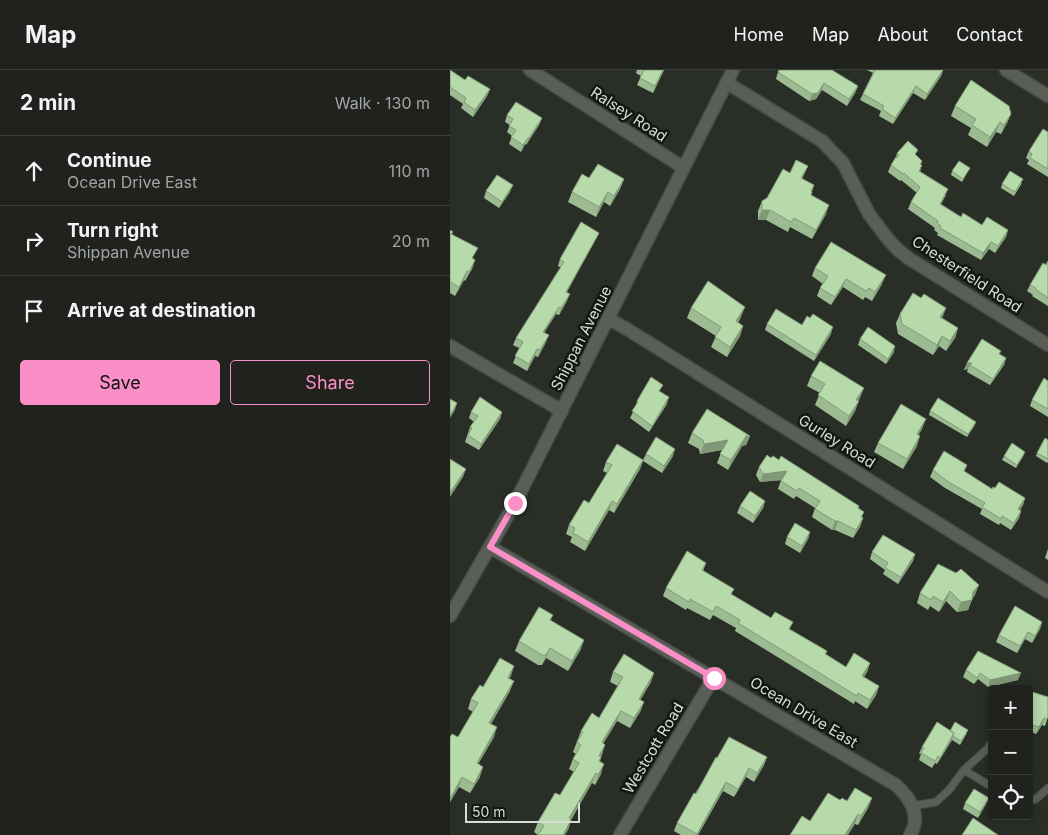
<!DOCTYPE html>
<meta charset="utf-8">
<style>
:root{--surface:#1f221d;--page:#272a26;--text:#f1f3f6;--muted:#a1a4a4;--line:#3c3f3b;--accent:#fa8fc8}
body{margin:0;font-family:Inter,sans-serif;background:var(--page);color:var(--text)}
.controls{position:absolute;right:15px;bottom:15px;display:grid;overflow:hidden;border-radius:5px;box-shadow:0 2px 12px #0003}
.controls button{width:45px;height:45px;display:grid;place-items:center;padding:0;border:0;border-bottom:1px solid var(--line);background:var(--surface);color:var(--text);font:25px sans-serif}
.scale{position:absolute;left:15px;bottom:12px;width:115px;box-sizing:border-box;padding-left:5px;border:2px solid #d8dcd7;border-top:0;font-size:14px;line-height:18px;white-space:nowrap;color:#d8dcd7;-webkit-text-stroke:4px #131612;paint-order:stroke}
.stop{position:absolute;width:15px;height:15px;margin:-11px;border:4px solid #fa8fc8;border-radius:50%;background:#fff}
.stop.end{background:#fa8fc8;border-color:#fff;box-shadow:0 1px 5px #0008}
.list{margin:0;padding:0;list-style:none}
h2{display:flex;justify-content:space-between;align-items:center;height:65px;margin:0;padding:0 20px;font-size:21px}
h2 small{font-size:16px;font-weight:400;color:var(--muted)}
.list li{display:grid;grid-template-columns:32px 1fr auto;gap:15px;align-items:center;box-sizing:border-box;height:70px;padding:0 20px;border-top:1px solid var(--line)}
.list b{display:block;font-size:19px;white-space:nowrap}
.list p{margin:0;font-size:16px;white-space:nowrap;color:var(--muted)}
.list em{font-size:16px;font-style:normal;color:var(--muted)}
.actions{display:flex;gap:10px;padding:15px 20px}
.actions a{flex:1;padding:11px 0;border:1px solid var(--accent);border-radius:5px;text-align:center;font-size:18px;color:var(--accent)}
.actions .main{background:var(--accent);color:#111}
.icon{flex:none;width:28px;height:28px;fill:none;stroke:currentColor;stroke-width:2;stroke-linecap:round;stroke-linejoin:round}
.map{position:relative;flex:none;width:598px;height:765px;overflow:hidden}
header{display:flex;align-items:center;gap:30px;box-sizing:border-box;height:70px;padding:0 25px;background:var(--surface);border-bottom:1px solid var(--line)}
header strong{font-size:24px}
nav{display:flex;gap:28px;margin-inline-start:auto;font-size:18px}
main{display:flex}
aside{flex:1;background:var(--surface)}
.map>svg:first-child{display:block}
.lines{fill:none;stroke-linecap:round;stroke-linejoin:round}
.lane-casing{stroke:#454944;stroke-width:9}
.street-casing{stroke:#454944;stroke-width:15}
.lane{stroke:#595f57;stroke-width:7}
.street{stroke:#595f57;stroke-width:12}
.wall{fill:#9dbb92}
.shaded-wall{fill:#7f9977}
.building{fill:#b6daaa;stroke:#7f9977}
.route{stroke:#fa8fc8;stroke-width:6}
.labels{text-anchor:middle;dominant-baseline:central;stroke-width:5;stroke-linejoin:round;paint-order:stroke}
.street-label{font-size:15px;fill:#d8dcd7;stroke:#131612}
</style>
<header>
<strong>Map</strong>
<nav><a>Home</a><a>Map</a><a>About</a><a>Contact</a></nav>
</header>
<main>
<aside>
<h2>2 min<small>Walk · 130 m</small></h2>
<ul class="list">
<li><svg class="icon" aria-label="ahead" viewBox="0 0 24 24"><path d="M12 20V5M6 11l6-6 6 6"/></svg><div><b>Continue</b><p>Ocean Drive East</p></div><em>110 m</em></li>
<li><svg class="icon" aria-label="right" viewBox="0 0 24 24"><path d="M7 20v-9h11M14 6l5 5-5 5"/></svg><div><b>Turn right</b><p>Shippan Avenue</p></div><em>20 m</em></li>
<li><svg class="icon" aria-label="arrive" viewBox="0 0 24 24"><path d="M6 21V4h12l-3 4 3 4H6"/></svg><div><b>Arrive at destination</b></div></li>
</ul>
<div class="actions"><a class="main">Save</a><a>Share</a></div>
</aside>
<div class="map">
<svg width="598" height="765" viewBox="0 0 598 765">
<rect width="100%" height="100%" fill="#292e27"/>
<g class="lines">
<g class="lane-casing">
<path id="lane" d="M514 700 542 717
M579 731 586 729 598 718
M462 736 486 732 499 720 514 700 538 678 542 672"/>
</g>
<g class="street-casing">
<path id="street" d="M80 0 234 98
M556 0 598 26
M277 13 372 71 393 93 419 144 437 168 447 179 458 188 598 275
M159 249 177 259 598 522
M0 276 112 341
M40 477 446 715C460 728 472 746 460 765
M0 546 65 433 283 0
M170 765 264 607"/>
</g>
<use href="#lane" class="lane"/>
<use href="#street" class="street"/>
</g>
<path class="wall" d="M0 0 15 10 40 19 37 26 23 47 11 38 13 34 0 25Z
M187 0H214L203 23 187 15 191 6 186 3Z
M417 0H493L491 6 475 30 463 23 443 54 429 46 431 41 410 30 423 3Z
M328 2 408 16 405 23 397 36 372 20 366 29 359 31 326 9Z
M505 36 561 44 557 53 551 64 546 62 537 77 518 65 521 58 501 46Z
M57 45 92 48 89 55 76 75 75 74 71 82 59 74 62 66 57 62 60 55 55 52Z
M598 62V107L577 94 579 90 576 88 579 81Z
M447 83 466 86 472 91 470 102 496 125 491 134 511 147 532 155 558 160 556 167 545 183 539 179 531 190 487 165 488 163 484 160 485 158 458 139 461 132 467 123 451 110 450 111 438 102 441 95 446 87Z
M358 96 352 109 364 115 361 125 376 144 362 169 340 157 338 162 316 150H308V141L312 131 317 128 340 103Z
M520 98 512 112 501 105 502 101Z
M139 108 174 109 170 119 160 136 154 132 146 147 118 132 122 122Z
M572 113 564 126 551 118 552 114Z
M36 121 60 122 49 138 34 128Z
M0 160 3 162 2 164 25 190 22 199 15 211 14 210 5 226 0 223Z
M149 163 146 169 117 222V231L109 245 106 244 94 262 96 272 88 287 85 286 77 301 63 293 69 278 63 275 66 268 111 198 108 196 110 189Z
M598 191V236L582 226 583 225 577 221 580 215Z
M365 198 432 214 422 231 415 227 413 230 393 217 381 235 367 226 370 218 373 214 362 206Z
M471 228 496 238 492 248 508 258 505 268 496 281 489 276 483 285 448 264 446 253 450 244Z
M241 238 291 247 288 253 293 256 290 266 277 287 261 277 266 266 237 248Z
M360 248 381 264 364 291 315 260 317 254 352 255Z
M410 269 444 282 436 294 408 275Z
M550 284 556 288 554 295 540 315 517 302 518 299 514 300 517 293Z
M361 306 410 328 408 331 405 341 396 356 365 335 370 323 357 316Z
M598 311V347L580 336 582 330Z
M210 322 217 334 199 362 180 348 185 338 187 331Z
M480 341 525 355 517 367 479 345Z
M21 342H52L50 349 29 380 15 372 20 357 24 352 19 348Z
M472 359 468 365 467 376 453 399 424 382 428 373Z
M242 363 300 366 296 375 292 376 278 400 267 393 272 380 250 384 249 379 238 373Z
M598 370V392L597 393 586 386 587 383Z
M196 384 223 386 212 403 193 391 190 399 164 443 159 440 135 481 120 472 122 467 116 464 119 455 139 433 157 403 153 401 156 392 193 390Z
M574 385 566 398 552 390 554 386Z
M309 397 409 438 413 448 410 457 403 468 385 460H382L362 447 365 438 346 426 344 429 328 419 331 410 310 412 306 405Z
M483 400 515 402 542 419 575 428 573 435 570 440 571 441 569 448 561 460 550 453 549 455 530 444 532 439 495 418 480 407Z
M315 431 313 438 303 453 287 443 290 436Z
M360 462 358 469 350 483 335 474 337 467Z
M598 479V490L595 488Z
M422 482 465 484 463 491 448 514 433 504 435 500 420 489Z
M256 493 253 501 282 525 377 581 376 584 396 597 420 593 417 602 414 607 429 616 426 625 417 639 405 631 404 634 285 561 286 558 263 545 260 550 237 538 236 540 213 526 216 518Z
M488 494 525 525 522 529 518 540 507 542 496 531 489 542 480 536 478 540 467 533 470 523Z
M101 550 131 579 118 601 96 588 92 595H88L65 581 69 571Z
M592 552 590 559 582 573 575 569 567 583 546 572 549 565Z
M516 600 568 610 538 617 528 609 524 614 513 607Z
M163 602 201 612 190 630 194 632 190 642 180 658 167 651 153 674 152 685 150 691 151 704 145 715 142 713 121 750 118 760 88 765 84 762 88 752 110 725 124 702 119 699 123 689 126 684 123 682 131 661 149 648 168 616 160 612Z
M61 606 59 609 60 621 41 654 44 667 28 694 30 707 20 723 9 717 0 732V667H8L23 642 18 639 21 629 33 617Z
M579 621 598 647 595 656 592 655 586 664 579 661Z
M500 661 517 663 510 675 502 670 487 694 485 693 482 698 469 690 471 684H469L472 677Z
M317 687 314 695 304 712 296 707 284 727 273 721 248 765H231L224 761 227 753 267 688Z
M422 728 418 738 408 755 405 754 360 751 390 730 397 731Z
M515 733 536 734 528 748 513 739Z"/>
<path class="shaded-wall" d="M213 0H214L203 23 205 16Z
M493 0 491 6 475 30 477 24Z
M374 13 372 20 366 29 359 31 362 24Z
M408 16 405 23 397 36 399 29Z
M466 16 463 23 443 54 445 48Z
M40 19 37 26 23 47 25 40Z
M561 44 557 53 551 64 554 55Z
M92 48 89 55 76 75 79 68Z
M550 52 546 62 537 77 540 67Z
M78 68 71 82 73 75Z
M174 109 170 119 160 136 164 126Z
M63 115 60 122 49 138 52 132Z
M158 122 154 132 146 147 149 137Z
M379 135 376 144 362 169 366 160Z
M312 140H320L316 150H308Z
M558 160 556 167 545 183 548 176Z
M149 163 146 169 113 228 116 222Z
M541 172 539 179 531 190 533 183Z
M25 190 22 199 15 211 19 202Z
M17 201 14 210 5 226 9 217Z
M436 205 432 214 422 231 425 222Z
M396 209 393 217 381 235 385 227Z
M120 224 117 231 109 245 111 238Z
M109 237 106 244 91 268 93 262Z
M295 237 291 247 282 261 286 251Z
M496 238 492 248 490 247Z
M293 256 290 266 277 287 280 277Z
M383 257 381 264 364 291 366 285Z
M508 258 505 268 496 281 500 271Z
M99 265 96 272 88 287 90 280Z
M492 266 489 276 483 285 487 275Z
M445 276 444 282 436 294 438 289Z
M87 279 85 286 77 301 79 294Z
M556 288 554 295 540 315 543 309Z
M517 293H522L518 299 514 300Z
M414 318 410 328 403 340 406 330Z
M219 327 217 334 199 362 202 356Z
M409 331 405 341 396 356 399 346Z
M7 333 5 340 0 348V346Z
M52 342 50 349 29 380 31 374Z
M476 349 472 359 463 374 467 364Z
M296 366H300L296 375 292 376 278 400 281 390Z
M470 366 467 376 453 399 457 389Z
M278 370 275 379 250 384 254 374Z
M225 379 223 386 212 403 214 396Z
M193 390 190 399 164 443 167 434Z
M16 399 13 407 0 427V423Z
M337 401 334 410 310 412 313 404Z
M575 428 573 435 566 446 568 439Z
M162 431 159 440 135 481 138 472Z
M315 431 313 438 303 453 305 446Z
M571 441 569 448 561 460 564 453Z
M413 448 410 457 403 468 406 460Z
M385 451H388L385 460H382Z
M360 462 358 469 350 483 352 476Z
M465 484 463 491 448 514 451 507Z
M529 515 525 525 520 531 522 530 518 540 507 542 511 532Z
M500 521 496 531 489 542 493 532Z
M592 552 590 559 582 573 585 566Z
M578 562 575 569 567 583 570 576Z
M134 570 131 579 118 601 122 591Z
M100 578 96 588 92 595 96 585Z
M420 593 417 602 409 614 412 606Z
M64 596 61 606 54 617 58 608Z
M204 603 201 612 185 639 189 629Z
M571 603 568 610 538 617 540 610Z
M64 611 60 621 35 663 39 653Z
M429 616 426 625 417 639 420 630Z
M194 632 190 642 180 658 184 648Z
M171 641 167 651 148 682 152 672Z
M594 648 592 655 586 664 589 657Z
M47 657 44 667 23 703 27 693Z
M504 663 502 670 487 694 490 688Z
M155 675 152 685 145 696 149 686Z
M317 687 314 695 304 712 307 703Z
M154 694 151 704 145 715 148 705Z
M33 697 30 707 20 723 24 714Z
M299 698 296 707 284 727 288 719Z
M146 703 142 713 115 758 119 748Z
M12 707 9 717 0 732V729Z
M276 712 273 721 248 765H246Z
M422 728 418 738 408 755 411 746Z
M539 728 536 734 528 748 530 742Z
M408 744 405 754 398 765H395Z
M121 750 118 760 115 765H113Z"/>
<path class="building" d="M0 0 15 10 18 6 40 19 25 40 14 32 16 28 0 17Z
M194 0H213L205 16 190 8Z
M329 0H382L408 16 399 29 374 13 368 23 362 24 328 2Z
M425 0H493L477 24 466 16 445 48 432 39 434 36 413 24Z
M521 10 559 36 561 44 554 55 550 52 540 67 522 55 526 49 505 36Z
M66 32 92 48 79 68H78L73 75 61 67 66 60 59 56 63 49 57 45Z
M593 59 598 62V99L580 88 582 84 579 81Z
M458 71 468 80 465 84 472 91 470 94 472 96 470 98H471L469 101 498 119 490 134 511 147 513 143 532 155 537 147 558 160 548 176 541 172 533 183 490 158 491 156 487 153 488 151 461 132 470 117 454 103 453 104 441 95 446 87 447 88 449 85 447 83Z
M346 90 358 96 351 108 364 115 361 121 362 122 361 125 379 135 366 160 344 148 341 152 320 140H312V131L317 128 333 99 340 103Z
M509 91 520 98 513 109 502 101Z
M148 94 174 109 164 126 158 122 149 137 122 122 132 104 139 108Z
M560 101 573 109 565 122 552 114Z
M47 105 63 115 52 132 36 121Z
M131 152 149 163 116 222 120 224 111 238 109 237 93 262 99 265 90 280 87 279 79 294 65 286 73 272 66 268 114 192 110 189Z
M0 160 3 162 1 164 28 178 22 188 25 190 19 202 17 201 9 217 0 212Z
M381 172 436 205 425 222 419 218 416 221 396 209 385 227 370 218 378 206 365 198Z
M598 191V228L585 219 586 218 580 215 593 193 596 195Z
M258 211 295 237 286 251 293 256 280 277 265 267 271 257 241 238Z
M463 223 471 228 474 224 496 238 490 247 508 258 500 271 492 266 487 275 452 254 450 244Z
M326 239 352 255 357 246 360 248 363 244 383 257 366 285 317 254Z
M418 257 445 276 438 289 410 269Z
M532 269 551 281 549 284 556 288 543 309 520 295 522 293H517Z
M370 291 414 318 406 330 409 331 399 346 368 325 375 314 361 306Z
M201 307 213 315 209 321 219 327 202 356 182 341 188 332 187 331Z
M594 308 598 311V339L582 330Z
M30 327 52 342 31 374 18 365 22 358 20 357 28 346 21 342Z
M488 328 526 352 518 364 480 341Z
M0 329 7 333 0 346Z
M451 334 476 349 467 364 470 366 457 389 428 373Z
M257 339 300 366H296L281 390 270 384 278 370 254 374 253 370 242 363Z
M206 367 225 379 214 396 196 384Z
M595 368 598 370V389L587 383Z
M562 373 575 382 567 395 554 386Z
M167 374 193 390 167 434 162 431 138 472 123 463 125 458 119 455 134 430 139 433 162 395 156 392Z
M494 381 517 395 514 401 542 419 543 417 545 418 549 412 575 428 568 439 571 441 564 453 552 446 551 449 532 437 535 433 497 411 483 400Z
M317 385 321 388 323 386 329 390 331 386 409 436 408 438 414 442 411 447 413 448 406 460 388 451H385L365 439 370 431 349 418 347 421 331 411 337 401 313 404 309 397Z
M0 389 16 399 0 423Z
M300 421 315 431 305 446 290 436Z
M345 453 360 462 352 476 337 467Z
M433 465 465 484 451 507 435 498 438 493 422 482Z
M237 481 256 493 252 500 284 519 281 524 321 548 325 542 343 552 339 559 377 581 375 584 396 597 404 583 420 593 412 606 429 616 420 630 408 623 407 626 288 553 290 550 266 536 263 542 240 529 239 532 216 518Z
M488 494 506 503 511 499 529 515 523 522 522 530 511 532 500 521 493 532 483 526 481 530 470 523Z
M565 536 592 552 585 566 578 562 570 576 549 565Z
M89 537 103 545 100 550 134 570 122 591 100 578 96 585H92L69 571Z
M528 581 571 603 540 610 530 603 527 608 516 600Z
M174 584 204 603 189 629 194 632 184 648 171 641 152 672 155 675 149 686 151 687 149 691 154 694 148 705 146 703 119 748 121 750 113 765H88L94 756 88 752 105 723 110 725 129 693 123 689 131 675 127 672 133 662 131 661 142 643 149 648 173 607 163 602Z
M50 588 64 596 58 608 64 611 39 653 47 657 27 693 33 697 24 714 12 707 0 729V667L2 664 8 667 28 633 21 629 30 615 33 617Z
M579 621 598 627V647L597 649 594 648 589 657 579 654Z
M487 652 504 663 490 688 488 686 485 691 471 683 474 678 472 677Z
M505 652 518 660 511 671 503 666 504 663 500 661Z
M279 667 317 687 307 703 299 698 288 719 276 712 247 764 227 753 244 723 246 724 266 687 267 688Z
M405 718 422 728 411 746 408 744 395 765H340L352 746 360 751 378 723 390 730 392 728 397 731Z
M524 719 539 728 530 742 515 733Z
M523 748 548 765H512Z"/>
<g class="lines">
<path class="route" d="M65 433 40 477 264 608"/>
</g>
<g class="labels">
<g class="street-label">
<text transform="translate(179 44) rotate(33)">Ralsey Road</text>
<text transform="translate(517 204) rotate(33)">Chesterfield Road</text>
<text transform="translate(131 268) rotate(-63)">Shippan Avenue</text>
<text transform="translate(387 371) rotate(32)">Gurley Road</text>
<text transform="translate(354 642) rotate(31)">Ocean Drive East</text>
<text transform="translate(203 678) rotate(-59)">Westcott Road</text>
</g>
</g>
</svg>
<div class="controls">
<button>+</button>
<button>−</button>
<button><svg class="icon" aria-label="locate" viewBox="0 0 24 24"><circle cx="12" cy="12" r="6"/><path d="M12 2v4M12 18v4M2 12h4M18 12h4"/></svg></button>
</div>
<div class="scale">50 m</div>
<div class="stop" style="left:264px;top:608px"></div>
<div class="stop end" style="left:65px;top:433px"></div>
</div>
</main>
